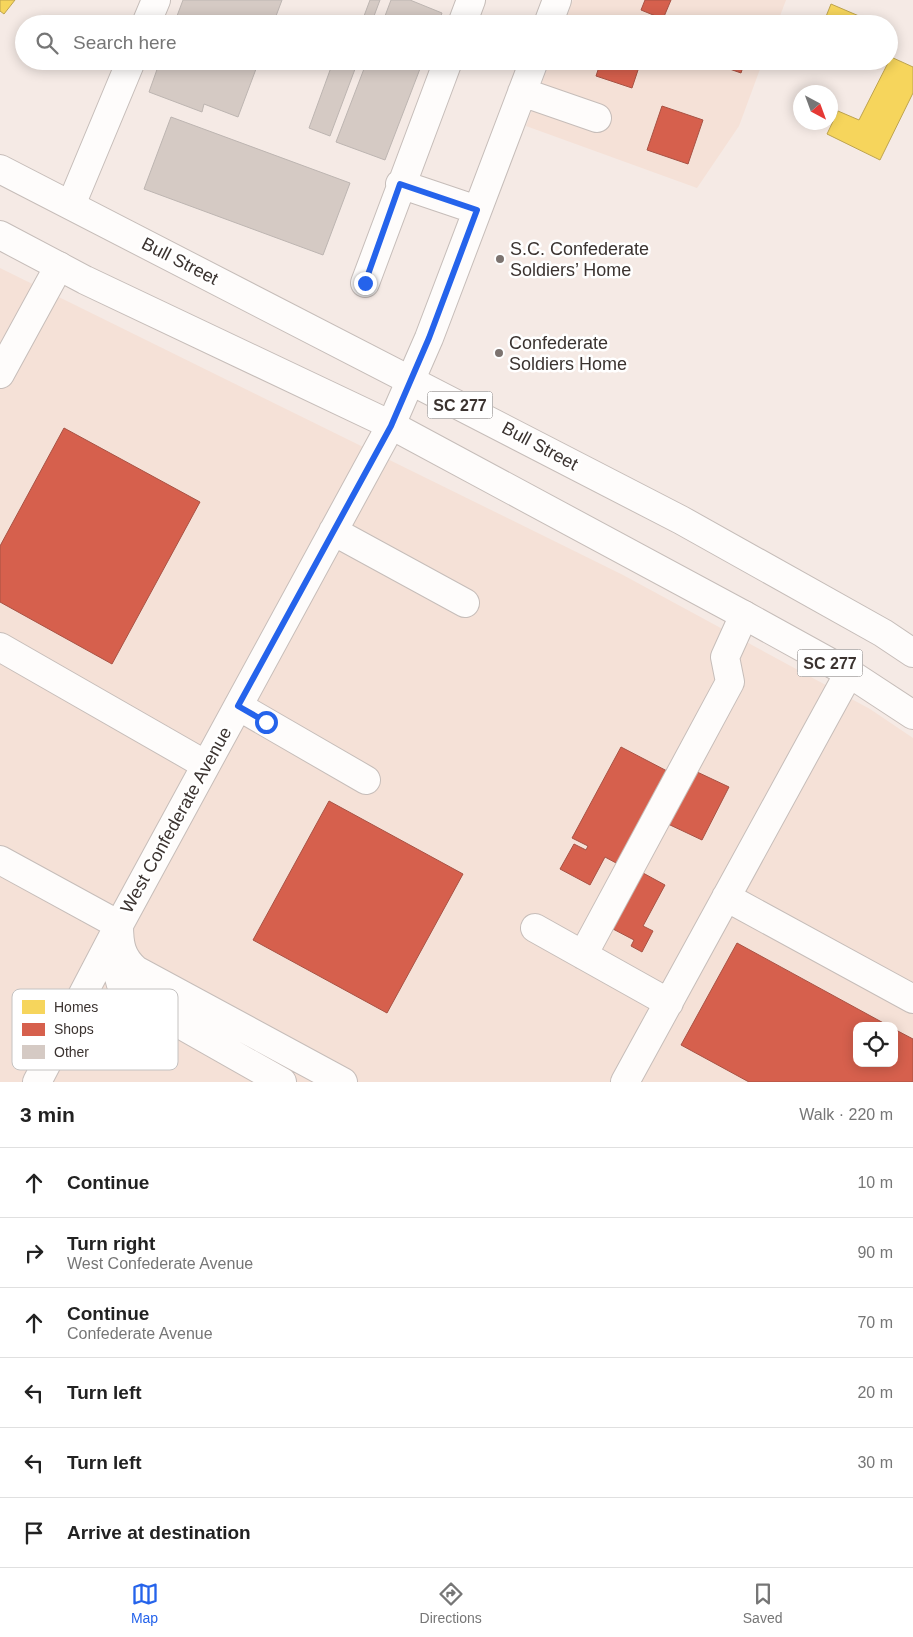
<!DOCTYPE html>
<meta charset="utf-8">
<style>
:root{--surface:#fff;--page:#f2f2f2;--text:#222;--muted:#767676;--line:#e0e0e0;--accent:#2563eb}
body{margin:0;font-family:Helvetica,sans-serif;background:var(--page);color:var(--text)}
.controls{position:absolute;right:15px;bottom:15px;display:grid;overflow:hidden;border-radius:10px;box-shadow:0 2px 12px #0003}
.controls button{width:45px;height:45px;display:grid;place-items:center;padding:0;border:0;border-bottom:1px solid var(--line);background:var(--surface);color:var(--text);font:25px sans-serif}
.compass{position:absolute;left:793px;top:85px;width:45px;height:45px;border-radius:50%;background:var(--surface);box-shadow:0 2px 12px #0003;rotate:139deg}
.stop{position:absolute;width:15px;height:15px;margin:-11px;border:4px solid #2563eb;border-radius:50%;background:#fff}
.stop.end{background:#2563eb;border-color:#fff;box-shadow:0 1px 5px #0008}
.list{margin:0;padding:0;list-style:none}
h2{display:flex;justify-content:space-between;align-items:center;height:65px;margin:0;padding:0 20px;font-size:21px}
h2 small{font-size:16px;font-weight:400;color:var(--muted)}
.list li{display:grid;grid-template-columns:32px 1fr auto;gap:15px;align-items:center;box-sizing:border-box;height:70px;padding:0 20px;border-top:1px solid var(--line)}
.list b{display:block;font-size:19px;white-space:nowrap}
.list p{margin:0;font-size:16px;white-space:nowrap;color:var(--muted)}
.list em{font-size:16px;font-style:normal;color:var(--muted)}
.icon{flex:none;width:28px;height:28px;fill:none;stroke:currentColor;stroke-width:2;stroke-linecap:round;stroke-linejoin:round}
.map{position:relative;flex:none;width:913px;height:1082px;overflow:hidden}
.search{position:absolute;background:var(--surface);box-shadow:0 2px 12px #0003;left:15px;right:15px;top:15px;height:55px;display:flex;align-items:center;gap:12px;box-sizing:border-box;padding:0 18px;border-radius:28px;color:var(--muted);font-size:19px}
.sheet{height:485px;background:var(--surface)}
nav{display:flex;justify-content:space-around;align-items:center;box-sizing:border-box;height:70px;border-top:1px solid var(--line);background:var(--surface);font-size:14px;color:var(--muted)}
nav a{display:grid;justify-items:center;gap:2px}
nav .on{color:var(--accent)}
.map>svg:first-child{display:block}
.built{fill:#f5e1d7;fill-rule:evenodd}
.homes{fill:#f6d55c;stroke:#bea44f}
.shops{fill:#d6604d;stroke:#a85244}
.building{fill:#d5cac4;stroke:#bdb5b1}
.lines{fill:none;stroke-linecap:round;stroke-linejoin:round}
.minor-casing{stroke:#c6bdb9;stroke-width:30}
.highway-casing{stroke:#c6bdb9;stroke-width:30}
.minor{stroke:#fefcfb;stroke-width:28}
.highway{stroke:#fefcfb;stroke-width:28}
.route{stroke:#2563eb;stroke-width:6}
.poi-dot{fill:#7c736f;stroke:#fff;stroke-width:2}
.labels{text-anchor:middle;dominant-baseline:central;stroke-width:5;stroke-linejoin:round;paint-order:stroke}
.shield{fill:#fff;stroke:#76706e;stroke-width:1}
.shield-label{font-size:16px;font-weight:bold;fill:#3b3330}
.poi-label{font-size:18px;fill:#3b3330;stroke:#fff;text-anchor:start}
.street-label{font-size:18px;fill:#3b3330;stroke:#fff}
.key{fill:#fff;stroke:#c4c2c1;stroke-width:1}
.key-label{font-size:14px;fill:#3b3330}
</style>
<div class="map">
<svg width="913" height="1082" viewBox="0 0 913 1082">
<rect width="100%" height="100%" fill="#f5eae5"/>
<path class="built" d="M573 0H786L777 24H564Z
M550 61H763L739 126 697 188 526 126Z
M0 268 623 575 870 709 913 738V1082H0ZM857 1026H894V1063H857Z"/>
<path class="homes" d="M0 0H15L4 14 0 11Z
M831 4 859 16 855 24H823Z
M891 57 913 67V93L880 160 827 134 838 111 859 120Z"/>
<path class="shops" d="M645 0H671L663 19 641 10Z
M601 61H641L632 88 596 76Z
M707 61H745L741 73Z
M662 106 703 120 688 164 647 150Z
M64 428 200 502 112 664 0 602V546Z
M621 747 667 771 618 864 605 857 590 885 560 869 574 844 586 850 588 846 572 838Z
M695 771 729 787 702 840 668 824Z
M329 801 463 874 387 1013 253 940Z
M643 873 665 885 643 926 653 931 642 952 631 946 634 940 613 929Z
M737 943 889 1026H857V1063H894V1029L913 1039V1082H749L681 1045Z"/>
<path class="building" d="M183 0H282L273 24H174Z
M370 0H380L371 24H361Z
M391 0H410L442 13 438 24H382Z
M160 61H259L238 117 204 104 202 112 149 92Z
M348 61H358L330 136 309 128 333 62 346 66Z
M367 61H423L385 160 336 142Z
M171 117 350 183 323 255 144 189Z"/>
<g class="lines">
<g class="minor-casing">
<path id="minor" d="M146 24 156 0
M462 24 471 0
M548 24 557 0
M522 92 597 118
M400 184 477 210
M71 205 131 61
M365 283 448 61
M0 374 59 266
M333 531 465 603
M0 647 206 765
M238 706 366 780
M0 860 119 925
M726 897 913 999
M119 925C119 944 121 957 136 970L343 1082
M535 928 669 1003
M583 955 730 682 725 657 744 615
M124 957C118 976 115 983 132 997L282 1082
M37 1082 119 925 391 425 429 338 534 61
M625 1082 849 673"/>
</g>
<g class="highway-casing">
<path id="highway" d="M0 169 681 520 883 633 913 653
M0 235 85 280 391 425 744 615 849 673 913 715"/>
</g>
<use href="#minor" class="minor"/>
<use href="#highway" class="highway"/>
</g>
<g class="lines">
<path class="route" d="M266 722 238 706 391 426 429 338 477 210 400 184 365 283"/>
</g>
<g class="poi-dot">
<circle cx="500" cy="259" r="5"/>
<circle cx="499" cy="353" r="5"/>
</g>
<g class="labels">
<g class="shield">
<rect x="427.5" y="391.5" width="65" height="27" rx="4"/>
<rect x="797.5" y="649.5" width="65" height="27" rx="4"/>
</g>
<g class="shield-label">
<text x="460" y="405">SC 277</text>
<text x="830" y="663">SC 277</text>
</g>
<g class="poi-label">
<text x="510" y="249">S.C. Confederate<tspan x="510" dy="21">Soldiers’ Home</tspan></text>
<text x="509" y="343">Confederate<tspan x="509" dy="21">Soldiers Home</tspan></text>
</g>
<g class="street-label">
<text transform="translate(180 261) rotate(27)">Bull Street</text>
<text transform="translate(540 446) rotate(28)">Bull Street</text>
<text transform="translate(176 820) rotate(-61)">West Confederate Avenue</text>
</g>
</g>
<rect x="12" y="989" width="166" height="81" rx="8" class="key"/>
<rect x="22" y="1000" width="23" height="14" fill="#f6d55c"/>
<rect x="22" y="1023" width="23" height="13" fill="#d6604d"/>
<rect x="22" y="1045" width="23" height="14" fill="#d5cac4"/>
<g class="key-label">
<text x="54" y="1012">Homes</text>
<text x="54" y="1034">Shops</text>
<text x="54" y="1057">Other</text>
</g>
</svg>
<div class="controls">
<button><svg class="icon" aria-label="locate" viewBox="0 0 24 24"><circle cx="12" cy="12" r="6"/><path d="M12 2v4M12 18v4M2 12h4M18 12h4"/></svg></button>
</div>
<svg class="compass" viewBox="-18 -18 36 36"><path d="M0-13l5 13h-10z" fill="#e53935"/><path d="M0 13l5-13h-10z" fill="#767676"/></svg>
<div class="stop" style="left:266px;top:722px"></div>
<div class="stop end" style="left:365px;top:283px"></div>
<div class="search"><svg class="icon" aria-label="search" viewBox="0 0 24 24"><circle cx="10" cy="10" r="6"/><path d="M15 15l6 6"/></svg>Search here</div>
</div>
<section class="sheet">
<h2>3 min<small>Walk · 220 m</small></h2>
<ul class="list">
<li><svg class="icon" aria-label="ahead" viewBox="0 0 24 24"><path d="M12 20V5M6 11l6-6 6 6"/></svg><div><b>Continue</b></div><em>10 m</em></li>
<li><svg class="icon" aria-label="right" viewBox="0 0 24 24"><path d="M7 20v-9h11M14 6l5 5-5 5"/></svg><div><b>Turn right</b><p>West Confederate Avenue</p></div><em>90 m</em></li>
<li><svg class="icon" aria-label="ahead" viewBox="0 0 24 24"><path d="M12 20V5M6 11l6-6 6 6"/></svg><div><b>Continue</b><p>Confederate Avenue</p></div><em>70 m</em></li>
<li><svg class="icon" aria-label="left" viewBox="0 0 24 24"><path d="M17 20v-9H6M10 6l-5 5 5 5"/></svg><div><b>Turn left</b></div><em>20 m</em></li>
<li><svg class="icon" aria-label="left" viewBox="0 0 24 24"><path d="M17 20v-9H6M10 6l-5 5 5 5"/></svg><div><b>Turn left</b></div><em>30 m</em></li>
<li><svg class="icon" aria-label="arrive" viewBox="0 0 24 24"><path d="M6 21V4h12l-3 4 3 4H6"/></svg><div><b>Arrive at destination</b></div></li>
</ul>
</section>
<nav>
<a class="on"><svg class="icon" aria-label="map" viewBox="0 0 24 24"><path d="M3 6l6-2 6 2 6-2v14l-6 2-6-2-6 2zM9 4v14M15 6v14"/></svg>Map</a>
<a><svg class="icon" aria-label="directions" viewBox="0 0 24 24"><path d="M12 3l9 9-9 9-9-9zM9 14v-3h6M13 9l2 2-2 2"/></svg>Directions</a>
<a><svg class="icon" aria-label="saved" viewBox="0 0 24 24"><path d="M7 4h10v16l-5-4-5 4z"/></svg>Saved</a>
</nav>
